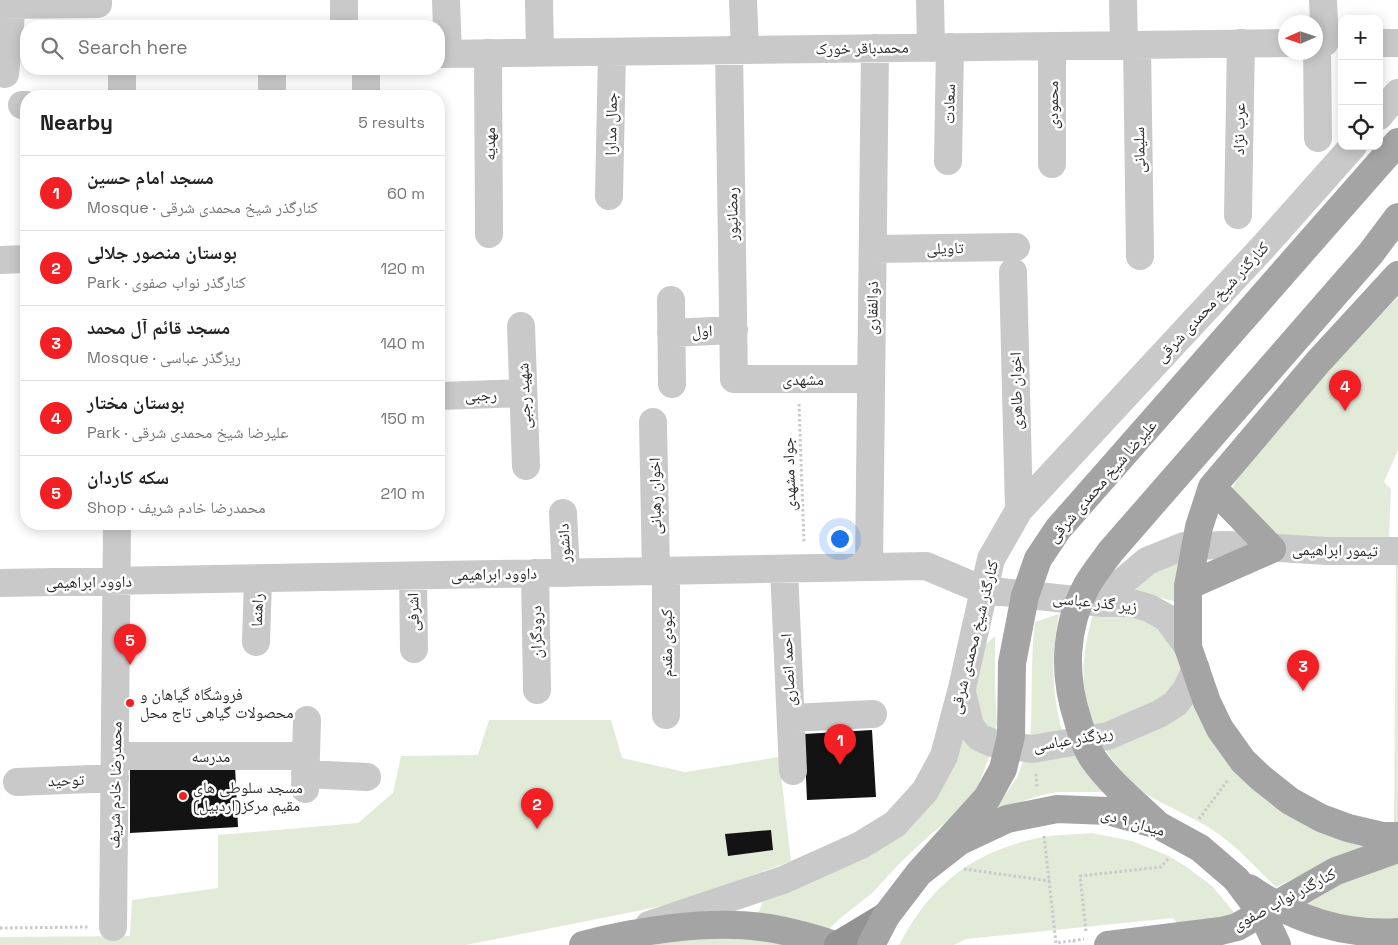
<!DOCTYPE html>
<meta charset="utf-8">
<style>
:root{--surface:#fff;--page:#f6f6f6;--text:#222;--muted:#767676;--line:#e0e0e0;--accent:#f22025}
body{margin:0;font-family:"Space Grotesk","Noto Naskh Arabic",sans-serif;background:var(--page);color:var(--text)}
.controls{position:absolute;right:15px;top:15px;display:grid;overflow:hidden;border-radius:10px;box-shadow:0 2px 12px #0003}
.controls button{width:45px;height:45px;display:grid;place-items:center;padding:0;border:0;border-bottom:1px solid var(--line);background:var(--surface);color:var(--text);font:25px sans-serif}
.compass{position:absolute;left:1278px;top:15px;width:45px;height:45px;border-radius:50%;background:var(--surface);box-shadow:0 2px 12px #0003;rotate:267deg}
.you{position:absolute;left:839px;top:538px;width:18px;height:18px;margin:-12px;border:4px solid #fff;border-radius:50%;background:#1a73e8;box-shadow:0 0 0 8px #1a73e833}
.badge{display:grid;place-items:center;width:32px;height:32px;border-radius:50%;background:var(--accent);color:#fff;font-size:16px;font-weight:700}
.pin{position:absolute;translate:-50% -41px;filter:drop-shadow(0 1px 2px #0008)}
.pin::after{content:'';position:absolute;top:26px;width:18px;height:15px;background:inherit;clip-path:polygon(0 0,100% 0,50% 100%)}
.list{margin:0;padding:0;list-style:none}
h2{display:flex;justify-content:space-between;align-items:center;height:65px;margin:0;padding:0 20px;font-size:21px}
h2 small{font-size:16px;font-weight:400;color:var(--muted)}
.list li{display:grid;grid-template-columns:32px 1fr auto;gap:15px;align-items:center;box-sizing:border-box;height:75px;padding:0 20px;border-top:1px solid var(--line)}
.list b{display:block;font-size:19px;white-space:nowrap}
.list p{margin:0;font-size:16px;white-space:nowrap;color:var(--muted)}
.list em{font-size:16px;font-style:normal;color:var(--muted)}
.icon{flex:none;width:28px;height:28px;fill:none;stroke:currentColor;stroke-width:2;stroke-linecap:round;stroke-linejoin:round}
.map{position:relative;flex:none;width:1398px;height:945px;overflow:hidden}
.search{position:absolute;background:var(--surface);box-shadow:0 2px 12px #0003;left:20px;top:20px;width:425px;height:55px;display:flex;align-items:center;gap:12px;box-sizing:border-box;padding:0 18px;border-radius:20px;color:var(--muted);font-size:19px}
.panel{position:absolute;background:var(--surface);box-shadow:0 2px 12px #0003;left:20px;top:90px;width:425px;height:440px;border-radius:20px}
.map>svg:first-child{display:block}
.green{fill:#e2ebd8}
.building{fill:#131313}
.lines{fill:none;stroke-linecap:round;stroke-linejoin:round}
.path{stroke:#c9c9c9;stroke-width:3;stroke-dasharray:2.5 2.5;stroke-linecap:butt}
.minor{stroke:#c9c9c9;stroke-width:28}
.major{stroke:#a4a4a4;stroke-width:28}
.highway{stroke:#939393;stroke-width:28}
.major-bridge{stroke:#a4a4a4;stroke-width:28}
.poi-dot{fill:#f22025;stroke:#fff;stroke-width:2}
.labels{text-anchor:middle;dominant-baseline:central;stroke-width:5;stroke-linejoin:round;paint-order:stroke}
.street-label{font-size:16px;fill:#2c2c2c;stroke:#fff}
.poi-label{font-size:16px;fill:#2c2c2c;stroke:#fff;text-anchor:start}
</style>
<div class="map">
<svg width="1398" height="945" viewBox="0 0 1398 945">
<rect width="100%" height="100%" fill="#fff"/>
<path class="green" d="M1398 297V450L1384 482 1391 489 1389 537 1275 540 1230 493 1242 470 1325 372Z
M1178 557 1176 602 1135 591 1141 581Z
M1396 565H1398V827H1394Z
M1128 612 1160 623 1183 667 1172 697 1095 730C1079 688 1081 657 1093 614Z
M1059 614C1051 659 1051 694 1064 738L1030 741C1033 701 1030 662 1035 622Z
M995 636V687L997 723 994 736 974 715 976 653Z
M1194 696 1198 716 1217 747 1236 771 1398 843 1348 853 1276 887C1258 870 1240 850 1220 835 1199 820 1175 810 1153 798 1131 786 1116 766 1103 746Z
M961 716 992 749 977 789 948 821 931 834 902 861 872 893 843 916 822 935 756 918 764 899 897 836Z
M489 720H611L622 758 685 772 779 757 791 861 677 903 466 945H0V937L130 936 132 900 218 888V835L358 823 393 793 401 756 478 755Z
M1072 750 1111 792H1057L1038 796 993 812 1017 778 1025 756Z
M1092 833 1132 841 1169 856 1188 868 1212 886 1237 916 1179 926 1173 918 966 939 954 945H899C932 883 973 851 1043 837 1059 834 1076 835 1092 833Z
M1398 859V921L1336 917 1300 902Z
M711 935 803 945H632Z"/>
<path class="building" d="M872 730 876 797 807 800 804 734Z
M130 766H235L238 827 130 833Z
M771 830 773 850 728 856 725 834Z"/>
<g class="lines">
<path class="path" d="M799 404 804 543
M1036 774 1037 787
M1199 819 1228 780
M1044 836 1056 943 1084 939
M964 869 1050 881
M0 928 89 927
M1086 931 1080 876 1161 867 1168 859
M1074 940V945"/>
<path class="minor" d="M446 0 448 54
M539 0 540 52
M743 0 745 50
M930 0 931 48
M1123 0 1124 45
M1323 0 1325 42
M0 5 98 4V0
M344 26V0
M1317 43 1318 138
M1379 43H1398
M1137 45 1140 256
M1052 46V164
M729 50 734 379H871
M488 53 489 234
M439 54 1286 43
M272 69V96
M366 69V96
M5 74 12 5
M122 96V69
M22 105H26
M1379 116 1398 93
M948 161 950 47
M609 196 612 52
M1238 215 1241 43
M873 249 1016 247
M0 260 26 259
M1013 272 1019 510
M671 300 672 384
M521 326 526 466
M671 333 734 330
M439 396 523 393
M653 422 656 571
M563 513 566 573
M869 567 875 48
M784 569 793 771
M666 571V715
M535 573 537 690
M413 576 414 649
M0 583 926 566 983 590 1103 603H1131L1149 608 1167 618 1188 647
M1103 603 1120 584 1147 561 1184 546 1228 545 1327 551H1398
M256 642 258 579
M962 692 970 726 979 737 992 743 1032 749 1108 736 1159 714 1175 704 1186 690 1196 669
M791 718 873 714
M115 756H306
M305 774 367 777
M17 782 115 778
M305 789 307 720
M649 925 783 880 861 845 895 824 925 791 944 756 962 688 991 559 1019 510 1265 245 1353 146
M113 927 117 524"/>
<path class="major" d="M1398 275 1318 362 1212 487 1199 527 1188 586V647L1207 702 1220 729 1243 761 1261 778 1290 801 1321 818 1348 828 1382 836H1398
M1188 586 1272 549 1212 487
M583 945C634 931 708 920 761 927 786 930 810 937 835 945
M1108 945 1221 931 1237 927 1336 871 1398 849"/>
<path class="highway" d="M838 945 886 916"/>
<path class="major-bridge" d="M1158 825C1136 804 1111 784 1094 760 1086 749 1082 734 1078 721 1063 676 1064 628 1087 585 1094 573 1103 562 1111 551L1371 253 1398 217
M919 873 987 798 1003 769 1011 736 1012 663 1025 596 1038 559 1058 529 1398 142
M1249 888C1293 919 1345 936 1398 932
M871 945 886 916 919 873 960 841 1007 819 1057 809 1108 811 1158 825 1200 848 1236 879 1263 915 1277 945"/>
</g>
<g class="poi-dot">
<circle cx="130" cy="703" r="5"/>
<circle cx="183" cy="796" r="5"/>
</g>
<g class="labels">
<g class="street-label">
<text transform="translate(862 48) rotate(-1)">محمدباقر خورک</text>
<text transform="translate(949 104) rotate(-89)">سعادت</text>
<text transform="translate(1052 105) rotate(-90)">محمودی</text>
<text transform="translate(611 124) rotate(-89)">جمال مدارا</text>
<text transform="translate(1239 129) rotate(-89)">عرب نژاد</text>
<text transform="translate(489 144) rotate(-90)">مهدیه</text>
<text transform="translate(1139 150) rotate(-91)">سلیمانی</text>
<text transform="translate(732 214) rotate(-91)">رمضانپور</text>
<text transform="translate(945 248) rotate(-1)">تاویلی</text>
<text transform="translate(1212 302) rotate(-47)">کنارگذر شیخ محمدی شرقی</text>
<text transform="translate(872 308) rotate(-89)">ذوالفقاری</text>
<text transform="translate(702 331) rotate(-3)">اول</text>
<text x="803" y="379">مشهدی</text>
<text transform="translate(1016 391) rotate(-91)">اخوان طاهری</text>
<text transform="translate(481 395) rotate(-1)">رجبی</text>
<text transform="translate(524 396) rotate(-92)">شهید رجبی</text>
<text transform="translate(789 474) rotate(-92)">جواد مشهدی</text>
<text transform="translate(1102 481) rotate(-49)">علیرضا شیخ محمدی شرقی</text>
<text transform="translate(655 496) rotate(-91)">اخوان رهبانی</text>
<text transform="translate(564 543) rotate(-93)">دانشور</text>
<text transform="translate(1335 550) rotate(1)">تیمور ابراهیمی</text>
<text transform="translate(494 574) rotate(-1)">داوود ابراهیمی</text>
<text transform="translate(89 582) rotate(-1)">داوود ابراهیمی</text>
<text transform="translate(1095 602) rotate(6)">زیر گذر عباسی</text>
<text transform="translate(257 610) rotate(-88)">راهنما</text>
<text transform="translate(413 612) rotate(-91)">اشرفی</text>
<text transform="translate(536 632) rotate(-91)">درودگران</text>
<text transform="translate(974 637) rotate(-76)">کنارگذر شیخ محمدی شرقی</text>
<text transform="translate(666 643) rotate(-90)">کبودی مقدم</text>
<text transform="translate(788 670) rotate(-93)">احمد انصاری</text>
<text transform="translate(1073 739) rotate(-10)">ریزگذر عباسی</text>
<text x="211" y="756">مدرسه</text>
<text transform="translate(66 780) rotate(-2)">توحید</text>
<text transform="translate(115 785) rotate(-89)">محمدرضا خادم شریف</text>
<text transform="translate(1133 822) rotate(16)">میدان ۹ دی</text>
<text transform="translate(1284 899) rotate(-28)">کنارگذر نواب صفوی</text>
</g>
<g class="poi-label">
<text x="140" y="694">فروشگاه گیاهان و<tspan x="140" dy="18">محصولات گیاهی تاج محل</tspan></text>
<text x="193" y="787">مسجد سلوطی های<tspan x="193" dy="18">مقیم مرکز(اردبیل)</tspan></text>
</g>
</g>
</svg>
<div class="controls">
<button>+</button>
<button>−</button>
<button><svg class="icon" aria-label="locate" viewBox="0 0 24 24"><circle cx="12" cy="12" r="6"/><path d="M12 2v4M12 18v4M2 12h4M18 12h4"/></svg></button>
</div>
<svg class="compass" viewBox="-18 -18 36 36"><path d="M0-13l5 13h-10z" fill="#e53935"/><path d="M0 13l5-13h-10z" fill="#767676"/></svg>
<div class="you"></div>
<div class="pin badge" style="left:840px;top:765px">1</div>
<div class="pin badge" style="left:537px;top:829px">2</div>
<div class="pin badge" style="left:1303px;top:691px">3</div>
<div class="pin badge" style="left:1345px;top:411px">4</div>
<div class="pin badge" style="left:130px;top:665px">5</div>
<div class="search"><svg class="icon" aria-label="search" viewBox="0 0 24 24"><circle cx="10" cy="10" r="6"/><path d="M15 15l6 6"/></svg>Search here</div>
<section class="panel">
<h2>Nearby<small>5 results</small></h2>
<ul class="list">
<li><span class="badge">1</span><div><b>مسجد امام حسین</b><p>Mosque · کنارگذر شیخ محمدی شرقی</p></div><em>60 m</em></li>
<li><span class="badge">2</span><div><b>بوستان منصور جلالی</b><p>Park · کنارگذر نواب صفوی</p></div><em>120 m</em></li>
<li><span class="badge">3</span><div><b>مسجد قائم آل محمد</b><p>Mosque · ریزگذر عباسی</p></div><em>140 m</em></li>
<li><span class="badge">4</span><div><b>بوستان مختار</b><p>Park · علیرضا شیخ محمدی شرقی</p></div><em>150 m</em></li>
<li><span class="badge">5</span><div><b>سکه کاردان</b><p>Shop · محمدرضا خادم شریف</p></div><em>210 m</em></li>
</ul>
</section>
</div>
